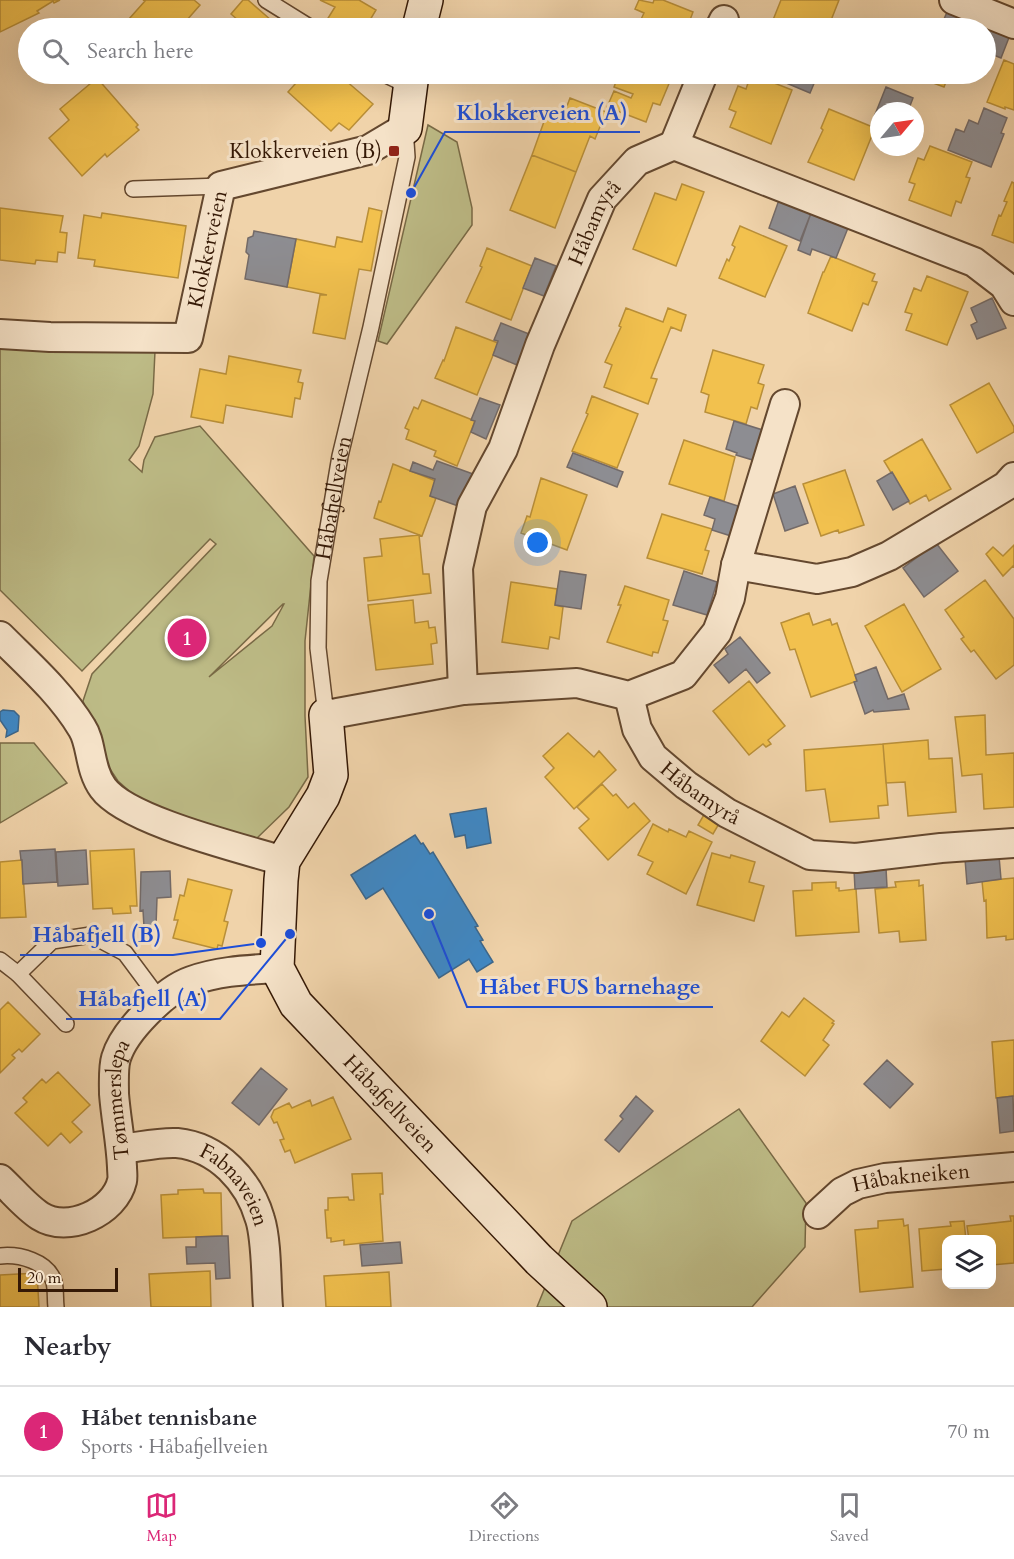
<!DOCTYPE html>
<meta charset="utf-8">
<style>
:root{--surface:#fff;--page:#f7f7f7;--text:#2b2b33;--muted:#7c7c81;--line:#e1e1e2;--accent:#db2777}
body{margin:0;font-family:Cardo,serif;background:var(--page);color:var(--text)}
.controls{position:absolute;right:18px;bottom:18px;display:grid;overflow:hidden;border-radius:12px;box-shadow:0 6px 24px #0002}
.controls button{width:54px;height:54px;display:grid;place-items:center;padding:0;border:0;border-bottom:2px solid var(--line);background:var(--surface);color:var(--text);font:30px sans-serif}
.compass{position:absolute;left:870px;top:102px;width:54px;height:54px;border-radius:50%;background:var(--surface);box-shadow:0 6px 24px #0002;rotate:61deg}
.scale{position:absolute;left:18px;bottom:15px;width:100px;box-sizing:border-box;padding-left:6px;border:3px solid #351906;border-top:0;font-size:16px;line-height:21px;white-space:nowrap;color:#351906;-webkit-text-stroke:4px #f5e2c8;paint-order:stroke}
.you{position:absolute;left:538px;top:543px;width:21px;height:21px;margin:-15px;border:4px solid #fff;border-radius:50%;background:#1a73e8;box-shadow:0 0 0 9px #1a73e833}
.badge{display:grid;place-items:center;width:39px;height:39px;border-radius:50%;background:var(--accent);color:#fff;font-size:20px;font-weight:700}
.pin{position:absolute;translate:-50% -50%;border:3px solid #fff;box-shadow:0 2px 6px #0006}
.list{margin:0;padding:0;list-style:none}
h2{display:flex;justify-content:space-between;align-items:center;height:78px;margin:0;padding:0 24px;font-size:26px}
h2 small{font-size:20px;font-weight:400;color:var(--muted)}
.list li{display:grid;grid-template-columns:39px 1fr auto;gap:18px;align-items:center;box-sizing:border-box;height:90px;padding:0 24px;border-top:2px solid var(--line)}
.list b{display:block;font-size:22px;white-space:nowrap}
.list p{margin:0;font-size:20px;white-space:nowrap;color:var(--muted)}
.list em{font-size:20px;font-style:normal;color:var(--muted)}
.icon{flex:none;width:33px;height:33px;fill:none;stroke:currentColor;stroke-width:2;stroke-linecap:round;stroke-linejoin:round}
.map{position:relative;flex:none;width:1014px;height:1307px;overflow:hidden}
.search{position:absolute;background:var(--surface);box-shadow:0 6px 24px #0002;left:18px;right:18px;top:18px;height:66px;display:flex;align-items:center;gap:15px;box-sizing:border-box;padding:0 21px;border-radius:33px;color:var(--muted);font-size:22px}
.sheet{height:168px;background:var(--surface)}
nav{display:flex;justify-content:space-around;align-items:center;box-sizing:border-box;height:84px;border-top:2px solid var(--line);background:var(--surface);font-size:16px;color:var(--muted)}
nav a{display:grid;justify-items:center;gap:3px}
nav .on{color:var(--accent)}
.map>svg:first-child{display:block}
.green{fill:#bdbb86;stroke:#796a46;stroke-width:1.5;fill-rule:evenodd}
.homes{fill:#f2c14e;stroke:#b98f38;stroke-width:1.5}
.schools{fill:#3f88c5;stroke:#3c678c;stroke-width:1.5}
.industry{fill:#8d8d92;stroke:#736a68;stroke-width:1.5}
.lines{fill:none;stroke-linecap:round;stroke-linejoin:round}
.lane-casing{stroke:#64482f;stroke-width:18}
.street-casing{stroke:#64482f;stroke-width:32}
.secondary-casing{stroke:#351906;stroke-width:36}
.lane{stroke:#f5e2c8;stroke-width:15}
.street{stroke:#f5e2c8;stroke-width:28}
.secondary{stroke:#f5e2c8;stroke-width:33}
.poi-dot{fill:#8f2418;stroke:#f5e2c8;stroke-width:2}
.labels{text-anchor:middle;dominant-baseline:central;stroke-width:6;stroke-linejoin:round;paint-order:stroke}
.poi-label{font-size:21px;fill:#351906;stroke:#f5e2c8;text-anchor:end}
.street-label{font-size:21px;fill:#351906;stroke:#f5e2c8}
.leader{fill:none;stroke:#1d4ed8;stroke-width:2}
.callout-dot{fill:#1d4ed8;stroke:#f5e2c8;stroke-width:2}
.callout-label{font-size:22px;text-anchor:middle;font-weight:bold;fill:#1d4ed8;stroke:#f5e2c8;stroke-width:6;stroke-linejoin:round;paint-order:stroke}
</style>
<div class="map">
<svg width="1014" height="1307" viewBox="0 0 1014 1307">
<rect width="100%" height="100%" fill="#f0d3aa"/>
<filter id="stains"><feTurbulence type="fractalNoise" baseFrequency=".00333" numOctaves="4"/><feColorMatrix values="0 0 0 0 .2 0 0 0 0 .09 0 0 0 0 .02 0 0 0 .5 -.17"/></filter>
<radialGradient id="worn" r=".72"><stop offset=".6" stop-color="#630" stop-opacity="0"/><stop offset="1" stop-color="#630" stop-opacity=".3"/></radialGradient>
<path class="green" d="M428 125 457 142 472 208V225L387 344 378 341Z
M0 346 155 351 153 394 139 446 129 460 142 472 144 460 155 437 200 426 314 556 305 641V716L308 777 289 807 255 840 145 805 118 781 102 757 83 701 92 674 216 544 210 539 82 671 0 590ZM284 604 272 626 209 677 283 604Z
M0 743H34L67 783 0 823Z
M739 1109 806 1203 805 1247 752 1307H537L572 1221Z"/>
<path class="homes" d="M0 0H60L54 3 53 1 37 11 39 13 0 32Z
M143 0H194L200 5 180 28H140L129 19 145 1Z
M243 0H248L271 20 264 28H233L239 21 231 14Z
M320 0H359L376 10 367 25 372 28H334L325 23 335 7Z
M639 0 653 3 654 0H663L693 12 687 28H689H637L644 13 635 9Z
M781 0H839L828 28H802L773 20Z
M911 22 927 28H909Z
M1004 60 1014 64V110L1005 107V109L987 102Z
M304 74H326L331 77 334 74H338L373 104 349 130 339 123 331 131 288 92Z
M619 74H673L660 105 653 103 646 122 607 107 614 91 631 98 633 94 614 87Z
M751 74 792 90 771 144 730 127 736 112 729 109 738 86 746 89Z
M909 74H949L944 87Z
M97 78 138 125 136 127 139 130 107 157 105 154 104 155 82 176 49 138 69 120 60 109Z
M570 98 606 112 595 139 590 136 576 172 532 155 546 116 561 122Z
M829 109 875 128 854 180 808 162 823 130 821 128Z
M930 146 972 162 966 177 970 178 961 203 956 201 951 216 909 200 915 184 909 182 918 158 924 160Z
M532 155 576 172 555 228 510 210Z
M1012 182 1014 183V243L992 235 999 215 1001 216 1007 202 1004 201Z
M682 184 704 192 676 266 633 249 655 193 676 200Z
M0 208 63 216 60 232 67 233 65 253 58 252 57 262 36 260 35 264 0 260Z
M369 208 382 211 371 271 359 269 345 339 313 333 320 295H327L287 287 296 239 335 247 337 237 362 242Z
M102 213 186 226 178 278 94 266 95 260 78 258 84 215 101 218Z
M740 226 787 246 765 297 719 278 727 259 729 261 735 247 732 245Z
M487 248 532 266 511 320 466 302 482 267 480 266Z
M831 256 875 274 872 281 877 282 868 305 863 303 852 331 808 313 823 272H824Z
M927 276 968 292 947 345 906 330 912 314 905 312 914 288 921 291Z
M626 308 663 322 668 308 686 315 681 331 671 327 651 378 657 379 648 404 604 387 612 365 605 362 621 327 619 326Z
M456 327 498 343 477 395 435 378 443 360 444 361Z
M713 350 764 365 758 383 764 385 757 409 751 407 746 424 705 412 709 395 701 392Z
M229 356 301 370 298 382 303 383 300 399 295 398 292 417 226 405 223 423 191 417 200 369 226 374Z
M989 383 1014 427V432L977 453 950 405Z
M592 396 638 414 617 468 572 451 588 414 586 413Z
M422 400 475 421 457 466 434 456 436 451 406 439 409 430 405 428 414 407 418 409Z
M922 439 951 489 929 501 926 495 910 504 884 461Z
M684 440 735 457 724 501 669 484Z
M393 464 436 481 430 496 436 498 422 536 374 518 379 501 381 502Z
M845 470 864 525 839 533 838 530 821 536 803 484Z
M541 478 587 495 567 550 521 533 527 516 530 517Z
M662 514 712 529 705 550 709 551 702 574 647 558Z
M419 535 423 574H429L431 593 368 601 364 558 382 556 380 539Z
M1014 545V567L1013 566 1003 576 986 554 993 547 1003 556Z
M985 580 1014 619V665L996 679 974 650 971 652 961 639 964 637 945 610Z
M511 582 557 589 555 605 563 607 559 639 550 637 548 649 502 642Z
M625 586 669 600 663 620 668 621 658 653 653 652 652 656 607 642 621 605H618Z
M413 600 415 623 428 621 429 628 435 627 437 643 431 644 433 664 376 670 368 605Z
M904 604 941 669 902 692 865 626Z
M809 613 813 625 830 619 832 625 837 623 857 681 811 697 795 649 790 650 781 623Z
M749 681 785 726 768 740 771 744 766 747 763 744 749 755 713 711Z
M985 715 986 755 1014 753V807L984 809 982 774 962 776 955 717Z
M568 733 594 757 599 751 616 770 574 809 545 777 554 768 543 756Z
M928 740 929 759 952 758 956 812 908 816 905 782 886 783 883 744Z
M883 744 888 805 878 806 879 818 830 822 825 789 806 791 804 750Z
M602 784 613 796 616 794 628 808 634 803 650 821 608 860 579 828 589 819 577 807Z
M705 813 720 822 713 834 698 825Z
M653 824 668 832 669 829 686 837 689 831 712 842 686 894 647 874 653 862 638 855Z
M134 849 137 906H130L131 913 113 914 112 908 93 909 90 851Z
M712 853 730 858 731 855 755 862 749 882 764 886 754 921 697 905Z
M22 860 26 917 0 918V862Z
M1014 878V939L1006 940V936L987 938 986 900 984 901 982 881Z
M188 879 232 890 224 921 228 922 222 946 218 945 217 949 173 938 178 920H174L180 895 184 896Z
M919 880V886L923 885 926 940 900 942 899 931 879 933 875 889 896 887 895 882Z
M836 882V888H839V891L856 889 859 932 796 936 793 891 812 890V883Z
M804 998 834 1021 832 1023 834 1024 823 1040 829 1045 805 1076 761 1041 782 1012 789 1017Z
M8 1002 40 1034 22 1052 19 1049 12 1055 15 1058 0 1073V1010Z
M1014 1040V1096L996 1098 992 1042Z
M58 1072 90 1105 72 1122 82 1132 70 1143 61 1133 48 1146 15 1113 27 1102 23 1098 42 1079 46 1083Z
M333 1097 351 1139 295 1163 290 1150 285 1152 280 1140 284 1139 277 1122 274 1123 271 1117 274 1110 289 1103 292 1108 310 1100 312 1106Z
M382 1173 383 1194H380L383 1241 344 1245V1240L331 1242V1238H327L325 1210H328V1198L348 1197 349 1200H354L352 1174Z
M203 1189 204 1193H221L222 1236 163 1238 161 1195 178 1194V1190Z
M1010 1216H1014V1263L992 1265V1240H969L967 1226 1011 1221Z
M903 1219 904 1226 908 1225 913 1287 860 1292 855 1230 878 1228V1221Z
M964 1221 966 1240H946V1269L922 1271 919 1229 951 1226 950 1222Z
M210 1271 211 1307H151L149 1274Z
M389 1272 391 1307H326L324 1276Z
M37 1273 39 1307H0V1275Z"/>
<path class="schools" d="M3 710 14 711 19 716 18 731 6 737 7 730 0 720V712Z
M486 808 491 843 467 848 465 835 455 837 450 814Z
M415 835 421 844 423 843 430 854 433 852 478 926 475 927 483 940 480 941 493 962 477 972 469 959 439 978 383 888 366 899 351 875Z"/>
<path class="industry" d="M948 10 978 22 976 28H940Z
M978 22 1010 35 1001 58 986 52V28H976Z
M788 74H818L810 93 784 82Z
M886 87 913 98 908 111H879V125L872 122Z
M984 108 1007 118 1001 133 1004 134 991 167 948 150 956 129 964 132 969 120 978 124Z
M779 200 811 213 800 241 769 228Z
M811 213 848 228 836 258 812 249 810 255 798 250Z
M254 231 296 239 287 287 245 279 249 255 246 252 248 238 253 236Z
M535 258 556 266 544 296 523 288Z
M992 298 1006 328 977 339 971 325 977 322 971 308Z
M501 323 529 334 517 365 493 355 498 341 494 340Z
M480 398 500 405 486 439 471 432 475 421 471 420Z
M734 421 766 431 756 461 736 455 737 453 726 449Z
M573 453 623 472 617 487 567 467Z
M437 461 473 474 461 507 430 496 435 479 410 471 413 462 433 470Z
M892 472 909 501 893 510 877 481Z
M795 486 808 523 785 531 773 494Z
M710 497 741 507 731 536 712 530 715 519 704 515Z
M936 543 958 571 924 597 903 568Z
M560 571 586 575 581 609 555 605Z
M684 571 717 582 707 615 673 605Z
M740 637 770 673 757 683 746 669 729 683 714 665 728 654 725 649Z
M876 667 888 699 904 694 909 709 874 712 873 710 865 714 854 682 857 681 855 675Z
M55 849 57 882 23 884 22 860H21L20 851Z
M86 850 88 884 58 886 56 852Z
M999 856 1001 879 967 884 965 859Z
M886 868 887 887 855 889 854 870Z
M170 871 171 897 157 898 156 926 144 927 143 910 140 911 141 872Z
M887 1060 913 1084 890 1108 864 1084Z
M261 1068 287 1089 259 1125 232 1103Z
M636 1096 653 1111 619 1152 605 1140 623 1119 620 1116Z
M1013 1096 1014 1131 1000 1133 997 1098Z
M222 1236H228L230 1278 216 1279 215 1263 187 1264 186 1247H196V1237Z
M400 1242 402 1263 362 1266 360 1245Z"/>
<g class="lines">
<g class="lane-casing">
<g id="lane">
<path d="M266 0 311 28"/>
<path d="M384 74 409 86"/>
<path d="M133 189 221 186"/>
<path id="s1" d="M326 715 318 648 319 581 340 456 371 327 407 157 405 128"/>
<path d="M0 960 18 974 66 1024"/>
<path d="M18 974 52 941 91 935 125 953 160 1000"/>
<path d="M0 1256C19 1254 48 1261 54 1282 56 1290 55 1299 56 1307"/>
</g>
</g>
<g class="street-casing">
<g id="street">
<path d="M954 0 1014 24"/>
<path d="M720 28 724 20"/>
<path d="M674 145 703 74"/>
<path id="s2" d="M0 334 50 337 188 338 221 186 368 150 405 128"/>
<path d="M736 565 817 579 852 572 889 556 1006 486 1014 477"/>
<path d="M0 636C28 664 61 693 82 728 92 743 89 769 103 788 127 821 241 848 283 861"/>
<path id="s3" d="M463 690 458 568 472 506 503 449 540 345 602 199 637 161 674 145 974 262 1004 285 1014 301"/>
<path id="s4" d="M629 696 637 729 653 757 686 785 727 813 810 855 856 858 941 848 1014 843"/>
<path d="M326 715 463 690 577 683 629 696 683 675 717 632 730 598 736 565 785 404"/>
<path id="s5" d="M121 1149C139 1147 159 1142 177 1143 218 1147 249 1181 260 1219 267 1241 266 1283 268 1307"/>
<path id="s6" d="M0 1179C13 1191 26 1207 40 1216 68 1234 115 1212 122 1181 123 1177 122 1171 122 1167 121 1143 116 1119 114 1094 114 1084 113 1068 116 1058 124 1031 165 990 191 981 219 971 247 970 277 968"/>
<path id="s7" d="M818 1214 842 1192 858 1184 885 1178 1014 1167"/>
</g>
</g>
<g class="secondary-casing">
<g id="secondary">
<path d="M419 28 426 0"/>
<path d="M405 128 412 74"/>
<path id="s8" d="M326 715 331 775 323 796 283 861 281 880 277 968 296 1004 539 1260 590 1307"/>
</g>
</g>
<use href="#lane" class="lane"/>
<use href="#street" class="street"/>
<use href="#secondary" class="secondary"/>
</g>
<rect class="poi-dot" x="388" y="145" width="12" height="12" rx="3"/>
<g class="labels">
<g class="poi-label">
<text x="382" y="151">Klokkerveien (B)</text>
</g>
<g class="street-label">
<text stroke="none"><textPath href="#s3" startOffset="495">Håbamyrå</textPath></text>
<text stroke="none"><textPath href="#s2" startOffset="279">Klokkerveien</textPath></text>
<text stroke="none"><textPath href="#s1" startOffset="219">Håbafjellveien</textPath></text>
<text stroke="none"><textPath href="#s4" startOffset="126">Håbamyrå</textPath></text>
<text stroke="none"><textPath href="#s6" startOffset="238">Tømmerslepa</textPath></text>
<text stroke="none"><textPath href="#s8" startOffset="444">Håbafjellveien</textPath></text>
<text stroke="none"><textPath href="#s7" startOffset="104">Håbakneiken</textPath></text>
<text stroke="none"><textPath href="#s5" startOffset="132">Fabnaveien</textPath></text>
</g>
</g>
<path class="leader" d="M411 193L445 132H640M261 943L173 955H20M429 914L467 1007H713M290 934L220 1019H66"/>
<g class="callout-dot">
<circle cx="411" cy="193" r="6"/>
<circle cx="261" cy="943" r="6"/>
<circle cx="429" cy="914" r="6"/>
<circle cx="290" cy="934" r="6"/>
</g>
<g class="callout-label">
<text x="542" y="120">Klokkerveien (A)</text>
<text x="97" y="942">Håbafjell (B)</text>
<text x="590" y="994">Håbet FUS barnehage</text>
<text x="143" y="1006">Håbafjell (A)</text>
</g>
<rect width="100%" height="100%" filter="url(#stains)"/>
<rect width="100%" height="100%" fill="url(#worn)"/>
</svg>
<div class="controls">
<button><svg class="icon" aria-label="layers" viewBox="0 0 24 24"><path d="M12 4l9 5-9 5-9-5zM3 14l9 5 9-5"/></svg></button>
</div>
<svg class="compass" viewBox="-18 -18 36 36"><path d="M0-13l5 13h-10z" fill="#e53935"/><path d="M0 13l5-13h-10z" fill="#7c7c81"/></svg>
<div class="scale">20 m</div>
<div class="you"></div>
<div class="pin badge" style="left:187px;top:638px">1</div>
<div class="search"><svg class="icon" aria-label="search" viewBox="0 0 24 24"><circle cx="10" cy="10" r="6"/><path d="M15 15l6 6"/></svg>Search here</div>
</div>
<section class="sheet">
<h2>Nearby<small></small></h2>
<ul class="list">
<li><span class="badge">1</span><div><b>Håbet tennisbane</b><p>Sports · Håbafjellveien</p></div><em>70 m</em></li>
</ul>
</section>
<nav>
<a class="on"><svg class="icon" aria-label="map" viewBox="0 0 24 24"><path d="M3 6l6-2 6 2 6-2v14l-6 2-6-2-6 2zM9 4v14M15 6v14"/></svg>Map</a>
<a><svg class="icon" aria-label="directions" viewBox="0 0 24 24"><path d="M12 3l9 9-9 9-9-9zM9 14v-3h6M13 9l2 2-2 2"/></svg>Directions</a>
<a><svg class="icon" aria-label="saved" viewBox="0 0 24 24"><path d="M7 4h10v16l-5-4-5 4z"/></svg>Saved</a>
</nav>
